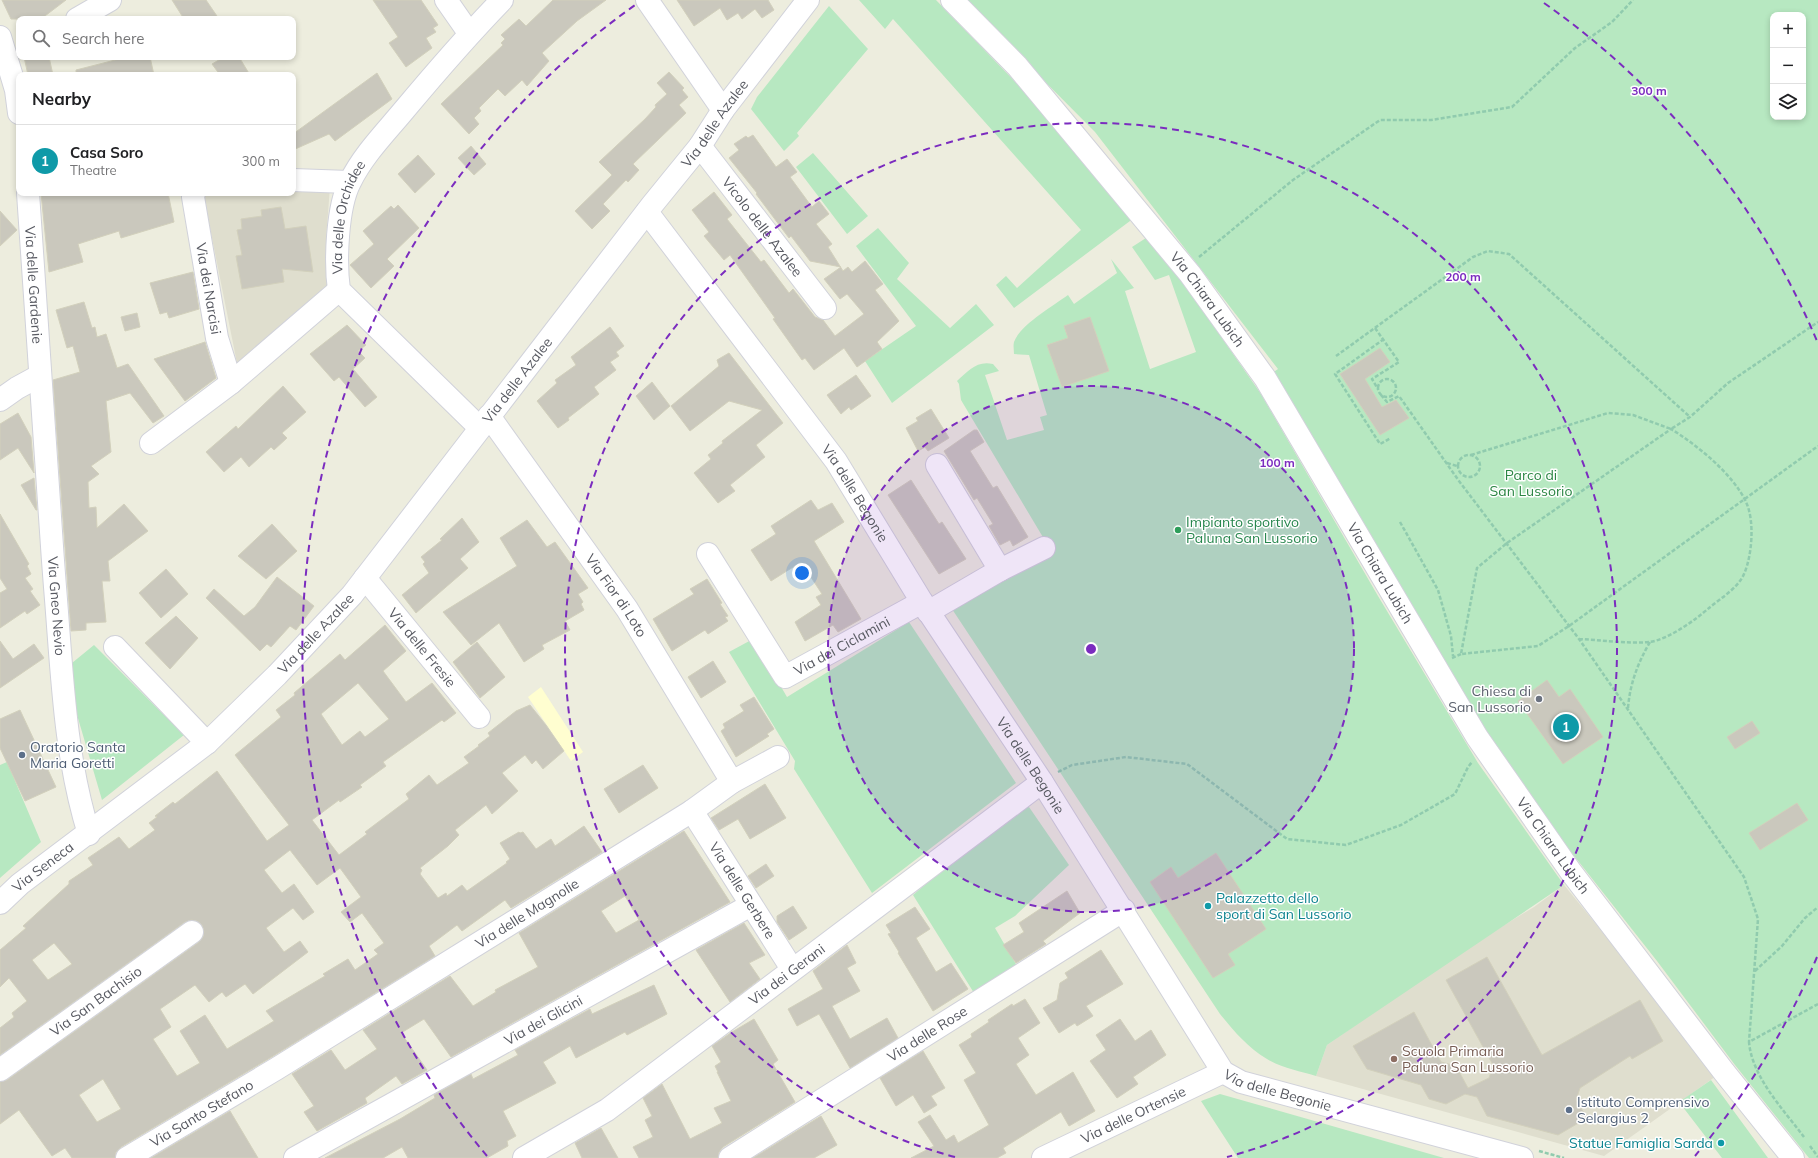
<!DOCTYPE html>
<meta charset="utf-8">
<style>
:root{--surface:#fff;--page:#f2f2f2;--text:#202124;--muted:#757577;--line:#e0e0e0;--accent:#fb5a15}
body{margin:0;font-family:Mulish,sans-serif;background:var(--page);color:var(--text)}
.controls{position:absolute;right:12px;top:12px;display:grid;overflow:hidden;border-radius:8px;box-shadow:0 2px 6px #0003}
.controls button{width:36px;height:36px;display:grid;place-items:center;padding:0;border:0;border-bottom:1px solid var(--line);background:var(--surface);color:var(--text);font:20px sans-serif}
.you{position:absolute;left:802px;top:573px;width:14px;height:14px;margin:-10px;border:3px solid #fff;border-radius:50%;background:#1a73e8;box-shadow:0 0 0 6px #1a73e833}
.badge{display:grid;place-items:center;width:26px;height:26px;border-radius:50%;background:var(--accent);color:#fff;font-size:13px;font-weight:700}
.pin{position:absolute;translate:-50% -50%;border:2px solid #fff;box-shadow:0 1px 4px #0006}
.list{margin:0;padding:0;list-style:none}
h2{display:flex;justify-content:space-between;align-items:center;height:52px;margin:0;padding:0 16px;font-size:17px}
h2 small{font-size:13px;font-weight:400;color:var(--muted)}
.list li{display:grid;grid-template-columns:26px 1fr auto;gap:12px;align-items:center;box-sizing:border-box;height:72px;padding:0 16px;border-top:1px solid var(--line)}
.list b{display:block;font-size:15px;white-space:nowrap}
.list p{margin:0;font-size:13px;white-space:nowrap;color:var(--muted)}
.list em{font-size:13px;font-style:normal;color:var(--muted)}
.icon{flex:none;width:22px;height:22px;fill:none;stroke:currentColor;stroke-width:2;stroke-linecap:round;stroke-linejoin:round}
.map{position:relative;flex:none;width:1818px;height:1158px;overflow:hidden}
.search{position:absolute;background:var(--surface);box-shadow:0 2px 6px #0003;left:16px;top:16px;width:280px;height:44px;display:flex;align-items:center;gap:10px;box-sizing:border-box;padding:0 14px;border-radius:8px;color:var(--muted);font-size:15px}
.panel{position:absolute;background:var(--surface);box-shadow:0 2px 6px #0003;left:16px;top:72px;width:280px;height:124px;border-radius:8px}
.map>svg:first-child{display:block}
.commercial{fill:#fffed0}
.education{fill:#dfdece}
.green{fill:#b7e8c1;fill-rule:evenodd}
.building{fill:#cac8bd;stroke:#d2d0bc;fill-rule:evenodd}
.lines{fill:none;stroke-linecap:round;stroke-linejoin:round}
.minor-casing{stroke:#d1d2da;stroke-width:24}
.path{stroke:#90cbae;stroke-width:2.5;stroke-dasharray:4 2;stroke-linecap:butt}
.minor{stroke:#fff;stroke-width:22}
.ring{fill:none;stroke:#7b2cbf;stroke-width:2;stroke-dasharray:7 5}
.leisure-dot{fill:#2e9e5b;stroke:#fff;stroke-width:1.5}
.worship-dot{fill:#6b7280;stroke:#fff;stroke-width:1.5}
.service-dot{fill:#5c6f8a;stroke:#fff;stroke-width:1.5}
.culture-dot{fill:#0f9aa8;stroke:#fff;stroke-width:1.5}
.education-dot{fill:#8d6e63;stroke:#fff;stroke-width:1.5}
.labels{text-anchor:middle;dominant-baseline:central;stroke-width:3;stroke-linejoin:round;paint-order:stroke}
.street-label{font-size:14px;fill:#575961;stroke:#fff}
.park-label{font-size:14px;fill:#2b8543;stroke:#fff}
.leisure-label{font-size:14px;fill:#27864d;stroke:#fff;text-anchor:start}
.worship-label{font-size:14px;fill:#5b616d;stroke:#fff;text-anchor:end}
.service-label{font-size:14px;fill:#4e5e75;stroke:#fff;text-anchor:start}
.culture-label{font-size:14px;fill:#0d838f;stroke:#fff;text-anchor:start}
.education-label{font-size:14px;fill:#785e54;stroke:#fff;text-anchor:start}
.centre{fill:#7b2cbf;stroke:#fff;stroke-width:2}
.ring-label{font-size:12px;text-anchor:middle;font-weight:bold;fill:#7b2cbf;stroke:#fff;stroke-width:3;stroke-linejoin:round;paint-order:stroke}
</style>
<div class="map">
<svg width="1818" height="1158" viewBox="0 0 1818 1158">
<rect width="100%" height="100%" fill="#ededde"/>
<path class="commercial" d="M541 687 583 752 571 761 528 697Z"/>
<path class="education" d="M330 187 326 239 327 285 237 363 203 193H293V189Z
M1564 885 1719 1074 1604 1156 1316 1076 1327 1045 1465 949 1534 907Z"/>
<path class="green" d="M859 0H936L1024 91 1131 218 1130 221 1014 308 996 285 1006 276 1017 288 1081 230 893 19 885 29Z
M964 0H1818V1158H1809L1735 1065 1657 961 1463 715 1265 378 1278 369 1095 132ZM1773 15H1803V117H1773Z
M829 6 868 49 797 133 799 136 784 151 751 109 757 97Z
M813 153 868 216 847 234 796 167Z
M878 228 909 263 897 279 950 328 976 304 994 325 892 403 865 361 916 326 856 246Z
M1146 238 1187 288 1261 394 1378 596 1478 763 1564 885 1327 1045 1316 1076C1300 1071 1282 1068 1267 1059 1248 1048 1233 1030 1220 1014L952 609 1000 576 1053 554 961 400 959 384 957 381C968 371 977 360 993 364L999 371 985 375 1007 440 1044 430 1040 417 1047 415 1029 355 1014 354C1014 350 1013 346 1014 342 1020 325 1053 306 1068 295L1074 304 1117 273 1111 259 1134 288 1125 291 1150 369 1196 352 1169 275 1155 280 1132 247Z
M909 622 1016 783 872 893 794 769 795 761 729 652 753 639 787 697Z
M94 645 184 735 102 800 75 708 72 663Z
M7 762 41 842 0 878V765Z
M1029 807 1069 865 1015 916 995 928 1017 966 974 993 913 895 1008 814Z
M1711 1080 1768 1158H1722L1679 1102Z
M1220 1094 1444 1158H1238L1201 1101Z"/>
<path class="building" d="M2 0H66L41 19H11Z
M172 0H206L219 19H184Z
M373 0H421L438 25 433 28 436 32 426 38 432 48 406 67 389 43 398 37Z
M553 0H606L577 21 542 53 549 61 527 86 522 80 505 96 498 89 479 108 481 111 474 118 479 124 469 134 441 104 503 45 501 43 505 39 501 35 519 19 526 26Z
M677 0H768L774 10 762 18 755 9 742 19 738 13 727 20 720 8 694 26Z
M24 57H49L53 75H28Z
M127 57H150L154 75H76V70Z
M224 57H239L250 75H220L212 64Z
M669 72 684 88 682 90 688 97 679 105 686 113 633 164 639 170 628 182 626 180 603 204 610 211 592 229 575 211 612 175 599 162 645 119 656 107 655 105 667 94 657 83Z
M377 73 392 99 335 141 329 134 293 150V134Z
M753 135 776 167 787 159 797 172 790 177 812 207 819 201 829 214 816 224 832 244 828 247 843 271 848 267 852 272 865 261 883 284 875 290 899 321 877 342 882 349 857 367 844 348 814 370 805 358 802 360 773 319 775 318 730 255 724 260 704 236 709 232 692 210 714 192 732 215 727 219 761 262 764 260 789 293 793 289 815 317 823 320 835 336 864 314 847 294 840 299 824 279 841 267 810 261 791 236 789 238 756 194 757 193 729 158 739 150 734 144 746 136 748 138Z
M471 146 486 164 474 175 458 158Z
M418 155 435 174 415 193 398 174Z
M41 193H168L174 222 121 238 119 231 78 244 83 262 49 272Z
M398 205 419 228 387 259 394 266 371 288 350 265 374 244 363 231 391 206 394 209Z
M281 207 285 229 306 226 313 272 282 269 284 282 242 289 236 256 242 255 237 230 242 229 241 219 262 216 261 210Z
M0 211 17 230 0 246Z
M193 272 199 309 169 318 167 312 160 314 150 283Z
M84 302 92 328 95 327 97 337 106 334 117 368 128 364 164 416 153 423 130 393 106 401 111 452 91 466 99 474 88 482 89 508 96 507 97 528 124 504 148 531 108 561 110 581H102L106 622 86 623V630L71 631 53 380 80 372 73 346 67 348 56 310Z
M137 313 140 327 125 331 121 317Z
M1090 317 1109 371 1062 387 1047 345 1068 338 1064 326Z
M347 325 366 345 358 351 365 358 353 369 377 397 365 407 339 377 334 381 310 354Z
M610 327 624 346 616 352 619 356 610 362 616 370 594 387 599 394 568 418 569 420 558 428 537 401 557 383 555 380 576 365 571 357Z
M205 342 216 378 185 401 154 359Z
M1380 348 1390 362 1365 379 1382 407 1396 400 1409 418 1380 435 1340 374Z
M729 353 783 423 756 445 765 457 730 485 735 491 718 503 694 473 711 459 708 455 723 443 722 441 762 410 729 401 690 431 671 406 719 366 717 360Z
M856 375 871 396 851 410 849 407 841 414 827 395Z
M652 382 670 406 654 420 636 396Z
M283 386 306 412 282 433 287 438 274 450 271 447 249 467 241 457 224 472 206 452 236 426 238 429Z
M931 409 949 438 928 451 925 447 918 451 906 428 918 421 916 418Z
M18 413 31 437 34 473 18 448 0 460V424Z
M974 430H977L984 442 970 451 993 488 997 486 1028 537 1013 546 1010 540 1000 545 989 526 993 524 977 498 974 500 944 451Z
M34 478 37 510H36L21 485Z
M911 480 939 524 942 522 966 559 939 574 888 495Z
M811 500 818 510 832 503 844 522 814 541 861 619 838 632 833 625 805 641 795 622 821 605 816 597 822 594 801 562 771 581 751 550 776 534 771 526Z
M0 514 29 564 27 566 31 574 25 578 33 589 30 591 40 605 27 614 25 611 0 628V593L7 589 0 578Z
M462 518 479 542 460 559 468 568 416 613 402 595 429 573 423 564 425 562 421 557 442 540 440 539Z
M527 520 547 547 555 542 588 588 578 594 583 602 581 604 584 610 565 621 570 630 542 645 544 649 524 662 499 623 471 645 443 612 517 566 500 538Z
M272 524 297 551 266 579 238 556Z
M166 569 188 594 161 618 139 593Z
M277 577 314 606 296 630 290 626 271 647 267 644 260 651 206 598 214 589 244 616 255 607Z
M707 579 722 603 720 604 728 616 725 617 728 621 708 634 705 630 672 651 653 619 694 594 690 589Z
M176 616 198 638 170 669 145 643Z
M385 625 406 651 383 671 406 702 432 683 456 713 444 722 442 720 383 762 386 766 360 785 362 787 340 802 339 800 312 820 339 855 367 834 365 832 409 799 406 794 429 775 437 785 469 763 464 757 479 746 478 745 490 736 488 733 516 711 530 705 546 725 564 751 543 769 536 760 532 764 525 755 502 773 518 791 492 814 486 805 455 830 459 835 448 846 420 868 422 870 420 874 438 898 446 893 447 896 462 885 467 891 507 863 506 862 510 859 500 843 519 832 520 833 523 832 536 849 551 839 555 846 584 826 602 852 511 908 505 900 462 931 457 925 429 946 435 956 270 1058 121 1147 116 1152 115 1158H72L65 1148 52 1156 19 1110 0 1124V1082L7 1080 199 942 203 937 204 931 202 925 197 921 191 920 185 922 0 1055V1028L14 1017 12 1013 27 1001 9 978 0 987V950L26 928 23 926 69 884V881L93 865 88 858 119 837 129 849 155 830 149 823 157 817 155 816 173 802 175 804 217 771 267 841 289 825 235 755 281 717 276 710 295 695 294 693 340 654 345 660ZM358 683 389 719 365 737 360 731 342 745 321 714ZM290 850 317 885 340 868 361 897 341 912 350 922 362 913 384 943 374 950 378 954 355 970 348 959 323 974 325 976 266 1011 274 1021 227 1049 205 1015 180 1031 200 1063 177 1076 153 1039 171 1027 160 1009 195 985 209 1002 222 992 226 997 245 984 253 994 308 952 300 941 284 952 266 928 293 908 303 920 314 912 294 884 282 893 264 870ZM54 943 72 964 48 980 32 960ZM103 1079 121 1109 97 1122 79 1095Z
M0 641 13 659 34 644 44 658 0 688Z
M477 642 505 677 480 698 453 662Z
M713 661 726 682 701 698 688 677Z
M1547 680 1559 697 1570 689 1603 737 1563 764 1518 701Z
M754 697 774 729 767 734 769 736 736 757 721 731 725 728 723 724 744 711 740 705Z
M20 710 56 787 25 801 0 748V719Z
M1752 721 1760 733 1735 749 1727 737Z
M643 765 658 788 619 813 604 789Z
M765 784 786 818 750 839 738 819 719 830 711 818Z
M1797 803 1808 820 1760 850 1749 833Z
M684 831 730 902 451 1057 424 1019 401 1033 427 1070 402 1084 396 1076 365 1098 367 1103 317 1131 304 1112 314 1106 292 1074 331 1050 345 1070 377 1049 363 1030 450 976 473 1006 496 992 495 990 538 967 519 933ZM625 896 639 920 616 933 601 911Z
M1216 853 1266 929 1228 954 1235 965 1213 978 1150 882 1171 867 1178 878Z
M766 864 774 876 756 888 748 876Z
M1067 891 1080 913 1043 941 1046 944 1016 963 1003 945 1024 932 1019 923Z
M793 906 807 928 789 940 777 922V916Z
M915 907 930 929 916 938 936 972 951 963 968 989 933 1011 898 953 899 952 888 934 891 933 886 925Z
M744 923 765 955 749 963 760 979 730 1002 696 950Z
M847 945 856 963 847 968 860 991 832 1006 850 1039 887 1018 898 1038 850 1068 819 1014 797 1026 788 1009 823 989 813 971Z
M1101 950 1123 984 1086 1006 1093 1016 1077 1026 1075 1023 1059 1033 1043 1008 1057 1000 1060 983 1068 978 1065 973Z
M1487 957 1542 1055 1640 1000 1663 1041 1632 1059 1630 1056 1580 1088 1576 1100 1587 1118 1558 1135 1487 1116 1477 1097 1465 1094 1446 1104 1429 1099 1421 1085 1367 1069 1353 1046 1414 1012 1441 1062 1456 1066 1468 1088 1489 1078 1493 1065 1446 980Z
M654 985 667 1014 627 1035 625 1032 576 1058 570 1046 543 1062 556 1083 503 1111 516 1136 507 1141 508 1146 487 1158H408L402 1147 383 1158H325L400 1119 435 1098 434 1095 471 1074 473 1079 518 1055 515 1050 590 1009 592 1014Z
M1025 999 1040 1023 1018 1038 1029 1055 1016 1064 1036 1095 1073 1072 1095 1111 1069 1126 1061 1112 1003 1148 1006 1153 997 1158H911L934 1146 918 1122 930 1115 946 1140 954 1135 958 1143 989 1125 964 1080 976 1073 959 1045 972 1037 971 1034 989 1022 988 1020 1012 1004 1013 1006Z
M754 1019 778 1060 773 1064 795 1102 723 1147 719 1152 718 1158H639L633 1147 653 1137 645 1120 652 1116 643 1098 662 1084 690 1139 722 1123 714 1108 731 1101 717 1072H718L715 1066 721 1062 712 1046 732 1032Z
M1120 1019 1135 1041 1151 1030 1166 1055 1133 1077 1138 1084 1117 1098 1090 1061 1106 1050 1096 1035Z
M923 1051 945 1088 931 1096 937 1105 924 1113 913 1095 896 1106 880 1078Z
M230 1111 258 1158H151Z
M821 1116 837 1145 814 1158H753Z
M601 1128 618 1158H582L575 1143Z"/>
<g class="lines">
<g class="minor-casing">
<g id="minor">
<path d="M446 0 469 33"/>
<path d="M647 0 723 110"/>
<path id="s1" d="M952 0 1017 66 1190 274 1265 378 1477 737 1571 872 1724 1072 1793 1158"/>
<path d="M77 19 110 0"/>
<path d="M0 37 16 90 19 113"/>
<path id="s2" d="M700 146 825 308"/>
<path d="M293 180 349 182"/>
<path id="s3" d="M28 193C36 325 45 456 55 587 62 670 64 754 89 834"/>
<path id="s4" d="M194 193 193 197 217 338 231 383"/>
<path id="s5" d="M647 212 836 461 922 602 1042 782 1223 1072 1241 1082 1522 1158"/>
<path d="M0 400 17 388 39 376"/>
<path id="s6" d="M489 416 627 609 732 782"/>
<path id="s7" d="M480 428 339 290C335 262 337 207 350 182 363 155 386 132 405 109 436 72 468 35 502 0"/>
<path d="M151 443 231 383 339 290"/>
<path d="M937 465 1000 570"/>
<path id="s8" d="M708 554 785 677 922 602"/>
<path id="s9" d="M365 578 479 717"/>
<path d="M928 612 1000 570 1044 548"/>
<path d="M115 647 207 743"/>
<path id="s10" d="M692 811 792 969"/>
<path id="s11" d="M0 903 20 884 207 743 277 675 352 595 652 205 700 146 723 110 808 0"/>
<path id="s12" d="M0 1070 192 932"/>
<path id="s13" d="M127 1158 276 1069 692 811 732 782 778 757"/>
<path id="s14" d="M295 1158 751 905"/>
<path id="s15" d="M524 1158 607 1110 1042 782"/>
<path id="s16" d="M730 1158 1124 910"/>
<path id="s17" d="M1043 1158 1223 1072"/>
</g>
</g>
<path class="path" d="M1199 257 1293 180 1380 120H1431L1512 107 1575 48 1612 22 1633 0
M1375 328 1399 362 1372 379 1378 389
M1384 339 1335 374 1380 444 1391 438
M1336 356 1473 257 1488 251 1509 254 1690 417
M1378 388a9 9 0 1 1 18 0a9 9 0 1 1-18 0Z
M1381 395 1387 402 1399 396 1459 481 1579 639 1744 877 1758 919 1749 1042
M1458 466a11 11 0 1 1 22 0a11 11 0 1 1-22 0Z
M1471 455 1608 413 1633 415 1671 429 1690 417 1728 383 1818 322
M1447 463 1457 466
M1400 522 1438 590 1451 636 1453 656
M1579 639C1601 640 1627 644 1649 642 1668 640 1695 620 1709 608 1721 598 1738 588 1744 574 1752 556 1755 521 1746 502 1733 474 1697 445 1671 429L1507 543 1477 568 1461 654 1538 646 1569 626 1818 446
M1452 658 1461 654
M1628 708C1630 683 1638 663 1650 642
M1058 772 1072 765 1126 757 1187 764 1287 839 1346 845 1401 825 1455 794 1468 767 1472 762
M1755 971 1782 946 1805 918 1818 907
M1804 1137C1783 1109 1752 1077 1749 1042L1818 1004
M1810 1146 1818 1157
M1539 1151 1564 1158"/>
<use href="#minor" class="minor"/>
</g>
<circle cx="1091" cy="649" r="263" fill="#7b2cbf" fill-opacity=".12"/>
<g class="ring">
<circle cx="1091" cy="649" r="263"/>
<path d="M955 1157A526 526 0 1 1 1227 1157"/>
<path d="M1817 957A789 789 0 0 1 1695 1156M487 1156A789 789 0 0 1 638 3M1544 3A789 789 0 0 1 1817 341"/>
</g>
<circle class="leisure-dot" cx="1178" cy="530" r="4"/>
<circle class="worship-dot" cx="1539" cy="699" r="4"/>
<g class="service-dot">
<circle cx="22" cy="755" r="4"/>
<circle cx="1569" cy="1110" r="4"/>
</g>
<g class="culture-dot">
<circle cx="1208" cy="906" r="4"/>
<circle cx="1721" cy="1143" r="4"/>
</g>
<circle class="education-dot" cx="1394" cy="1059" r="4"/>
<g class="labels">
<g class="street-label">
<text stroke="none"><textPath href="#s11" startOffset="1064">Via delle Azalee</textPath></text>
<text stroke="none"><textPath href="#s7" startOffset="272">Via delle Orchidee</textPath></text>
<text stroke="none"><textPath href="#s2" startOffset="102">Vicolo delle Azalee</textPath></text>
<text stroke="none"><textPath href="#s3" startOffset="92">Via delle Gardenie</textPath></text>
<text stroke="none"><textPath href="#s4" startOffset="97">Via dei Narcisi</textPath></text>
<text stroke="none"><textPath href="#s1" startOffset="394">Via Chiara Lubich</textPath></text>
<text stroke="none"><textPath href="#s11" startOffset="740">Via delle Azalee</textPath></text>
<text stroke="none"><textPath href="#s5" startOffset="350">Via delle Begonie</textPath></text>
<text stroke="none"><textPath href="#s1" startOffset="718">Via Chiara Lubich</textPath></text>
<text stroke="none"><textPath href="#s6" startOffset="220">Via Fior di Loto</textPath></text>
<text stroke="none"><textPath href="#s3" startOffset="414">Via Gneo Nevio</textPath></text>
<text stroke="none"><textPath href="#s11" startOffset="416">Via delle Azalee</textPath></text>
<text stroke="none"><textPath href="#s8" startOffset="210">Via dei Ciclamini</textPath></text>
<text stroke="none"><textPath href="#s9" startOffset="90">Via delle Fresie</textPath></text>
<text stroke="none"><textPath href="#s5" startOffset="674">Via delle Begonie</textPath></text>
<text stroke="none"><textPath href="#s1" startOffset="1041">Via Chiara Lubich</textPath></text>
<text stroke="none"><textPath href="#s11" startOffset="56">Via Seneca</textPath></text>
<text stroke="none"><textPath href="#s10" startOffset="94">Via delle Gerbere</textPath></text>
<text stroke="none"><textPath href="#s13" startOffset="469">Via delle Magnolie</textPath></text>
<text stroke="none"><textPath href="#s15" startOffset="321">Via dei Gerani</textPath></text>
<text stroke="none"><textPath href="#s12" startOffset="118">Via San Bachisio</textPath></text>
<text stroke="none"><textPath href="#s14" startOffset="284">Via dei Glicini</textPath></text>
<text stroke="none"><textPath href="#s16" startOffset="233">Via delle Rose</textPath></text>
<text stroke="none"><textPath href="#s5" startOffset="1094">Via delle Begonie</textPath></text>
<text stroke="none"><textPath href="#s13" startOffset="87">Via Santo Stefano</textPath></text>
<text stroke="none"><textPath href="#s17" startOffset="100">Via delle Ortensie</textPath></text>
</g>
<g class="park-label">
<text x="1531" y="475">Parco di<tspan x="1531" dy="16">San Lussorio</tspan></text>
</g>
<g class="leisure-label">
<text x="1186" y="522">Impianto sportivo<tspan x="1186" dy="16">Paluna San Lussorio</tspan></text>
</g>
<g class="worship-label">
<text x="1531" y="691">Chiesa di<tspan x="1531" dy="16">San Lussorio</tspan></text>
</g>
<g class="service-label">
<text x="30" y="747">Oratorio Santa<tspan x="30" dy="16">Maria Goretti</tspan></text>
<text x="1577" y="1102">Istituto Comprensivo<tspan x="1577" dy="16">Selargius 2</tspan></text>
</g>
<g class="culture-label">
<text x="1216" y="898">Palazzetto dello<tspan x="1216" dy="16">sport di San Lussorio</tspan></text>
<text x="1713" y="1143" text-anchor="end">Statue Famiglia Sarda</text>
</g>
<g class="education-label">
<text x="1402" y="1051">Scuola Primaria<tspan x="1402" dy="16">Paluna San Lussorio</tspan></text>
</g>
</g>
<circle cx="1091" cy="649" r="6" class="centre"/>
<g class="ring-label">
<text x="1649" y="95">300 m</text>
<text x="1463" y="281">200 m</text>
<text x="1277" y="467">100 m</text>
</g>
</svg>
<div class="controls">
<button>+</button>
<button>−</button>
<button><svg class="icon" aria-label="layers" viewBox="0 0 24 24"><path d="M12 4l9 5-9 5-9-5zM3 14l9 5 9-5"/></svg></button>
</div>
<div class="you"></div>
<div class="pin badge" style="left:1566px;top:727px;background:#0f9aa8">1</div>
<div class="search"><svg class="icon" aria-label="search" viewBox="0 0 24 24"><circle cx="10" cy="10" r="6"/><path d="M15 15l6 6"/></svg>Search here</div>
<section class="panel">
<h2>Nearby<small></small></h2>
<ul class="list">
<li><span class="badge" style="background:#0f9aa8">1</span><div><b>Casa Soro</b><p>Theatre</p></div><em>300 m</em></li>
</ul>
</section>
</div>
